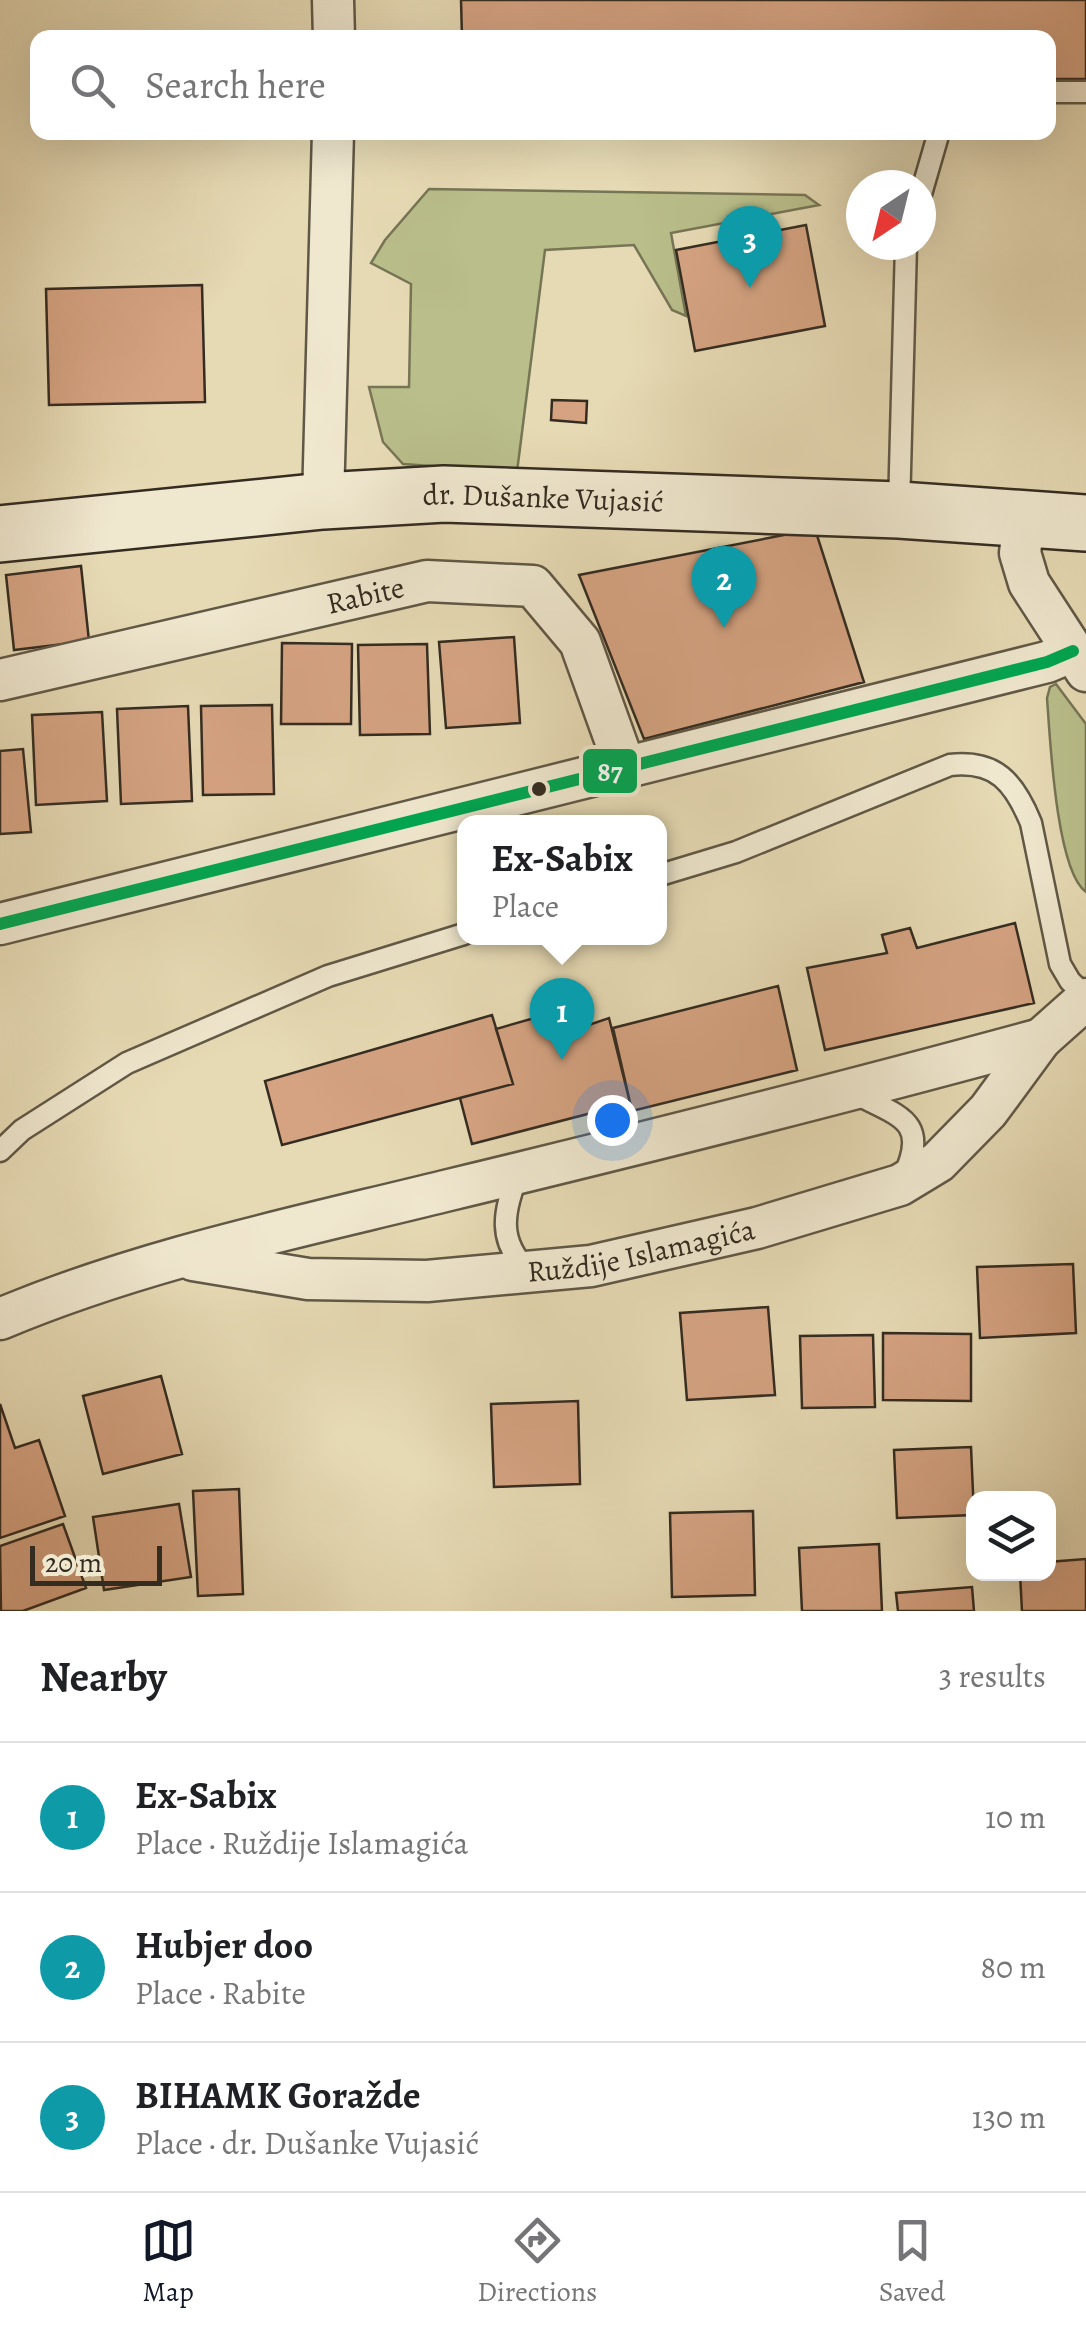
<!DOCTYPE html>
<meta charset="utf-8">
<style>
:root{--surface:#fff;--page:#f2f2f2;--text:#202124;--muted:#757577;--line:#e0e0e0;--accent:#111827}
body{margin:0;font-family:Alegreya,serif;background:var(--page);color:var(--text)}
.controls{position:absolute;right:30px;bottom:30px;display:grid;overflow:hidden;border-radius:20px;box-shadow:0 10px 40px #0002}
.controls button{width:90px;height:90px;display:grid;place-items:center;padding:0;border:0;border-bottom:2px solid var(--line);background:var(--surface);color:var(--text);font:50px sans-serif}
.compass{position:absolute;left:846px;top:170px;width:90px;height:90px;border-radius:50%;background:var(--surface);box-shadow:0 10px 40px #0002;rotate:215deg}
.scale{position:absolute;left:30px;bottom:25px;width:132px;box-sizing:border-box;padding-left:10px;border:5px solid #342c21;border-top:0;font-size:28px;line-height:35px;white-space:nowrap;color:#342c21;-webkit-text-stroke:8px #efe7ce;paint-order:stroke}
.you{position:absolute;left:612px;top:1120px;width:35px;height:35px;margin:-25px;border:8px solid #fff;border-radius:50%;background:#1a73e8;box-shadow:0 0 0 15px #1a73e833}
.badge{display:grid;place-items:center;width:65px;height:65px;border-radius:50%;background:var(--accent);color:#fff;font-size:32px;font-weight:700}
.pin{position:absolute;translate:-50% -82px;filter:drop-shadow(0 2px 5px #0008)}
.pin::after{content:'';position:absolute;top:52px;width:35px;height:30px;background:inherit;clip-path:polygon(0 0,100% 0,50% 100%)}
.popup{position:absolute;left:457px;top:815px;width:210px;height:130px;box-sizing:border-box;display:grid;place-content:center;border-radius:20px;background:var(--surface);filter:drop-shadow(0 2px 8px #0005);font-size:32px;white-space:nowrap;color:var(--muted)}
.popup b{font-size:38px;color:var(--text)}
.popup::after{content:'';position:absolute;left:50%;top:100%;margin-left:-20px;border:20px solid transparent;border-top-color:var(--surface)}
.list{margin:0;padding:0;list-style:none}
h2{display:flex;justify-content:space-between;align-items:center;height:130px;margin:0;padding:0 40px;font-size:42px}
h2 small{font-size:32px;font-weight:400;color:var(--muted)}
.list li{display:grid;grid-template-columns:65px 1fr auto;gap:30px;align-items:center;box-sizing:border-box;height:150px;padding:0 40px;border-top:2px solid var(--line)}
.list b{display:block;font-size:38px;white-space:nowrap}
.list p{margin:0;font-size:32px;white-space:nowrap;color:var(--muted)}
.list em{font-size:32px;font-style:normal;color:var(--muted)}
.icon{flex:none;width:55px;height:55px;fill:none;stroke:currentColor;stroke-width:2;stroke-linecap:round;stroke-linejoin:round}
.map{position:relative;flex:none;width:1086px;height:1611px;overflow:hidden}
.search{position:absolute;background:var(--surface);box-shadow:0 10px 40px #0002;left:30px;right:30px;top:30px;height:110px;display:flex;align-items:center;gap:25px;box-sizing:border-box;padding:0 35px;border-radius:20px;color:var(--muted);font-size:38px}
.sheet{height:580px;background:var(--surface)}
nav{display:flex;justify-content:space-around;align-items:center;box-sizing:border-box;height:140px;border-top:2px solid var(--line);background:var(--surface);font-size:28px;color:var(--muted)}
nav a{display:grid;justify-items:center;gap:5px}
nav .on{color:var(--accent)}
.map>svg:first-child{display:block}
.green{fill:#b9be8a;stroke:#767556;stroke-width:2.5}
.building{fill:#d5a382;stroke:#342c21;stroke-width:2.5}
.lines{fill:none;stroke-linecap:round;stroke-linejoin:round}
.service-casing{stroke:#605846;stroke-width:25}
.minor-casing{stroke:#605846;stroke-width:45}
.secondary-casing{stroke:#342c21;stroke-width:60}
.service{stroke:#efe7ce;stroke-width:20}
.minor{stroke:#efe7ce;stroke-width:40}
.secondary{stroke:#efe7ce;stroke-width:55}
.bus-1-casing{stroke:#efe7ce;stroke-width:20}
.bus-1{stroke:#00a651;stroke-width:12}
.bus-dot{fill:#342c21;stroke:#efe7ce;stroke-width:4}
.labels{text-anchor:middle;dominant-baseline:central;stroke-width:8;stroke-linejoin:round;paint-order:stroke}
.street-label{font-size:30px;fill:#342c21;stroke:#efe7ce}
.line-badge{stroke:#efe7ce;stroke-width:4}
.badge-label{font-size:28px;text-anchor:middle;font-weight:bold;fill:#fff}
</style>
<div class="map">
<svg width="1086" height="1611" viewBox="0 0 1086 1611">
<rect width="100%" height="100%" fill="#e6dab4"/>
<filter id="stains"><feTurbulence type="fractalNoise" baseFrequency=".002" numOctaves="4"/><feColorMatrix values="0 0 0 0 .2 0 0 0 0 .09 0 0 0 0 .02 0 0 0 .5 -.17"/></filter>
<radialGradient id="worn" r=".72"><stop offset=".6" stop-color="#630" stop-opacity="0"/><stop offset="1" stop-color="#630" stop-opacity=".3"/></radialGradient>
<path class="green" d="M429 189 805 195 819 205 671 233 686 316 672 310 634 245 545 250 517 472 403 464 383 442 369 387H409L411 284 371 263 385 240Z
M1056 684 1086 724V892C1056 871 1050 737 1047 698L1050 687Z"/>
<path class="building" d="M461 0H1086V79H1048V38H462Z
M806 225 825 326 695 351 676 250Z
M202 285 205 402 49 405 46 289Z
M552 400 587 401 586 423 551 420Z
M815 529 864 682 644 739 579 575Z
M81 566 89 641 14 650 6 575Z
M514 637 520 723 446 728 439 642Z
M282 643 352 644 351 724H281Z
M427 644 430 734 360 735 358 645Z
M272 705 274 794 203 795 201 706Z
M188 706 192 801 121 804 117 709Z
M102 712 107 801 36 805 32 715Z
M23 749 31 832 0 834V751Z
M1015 923 1034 1003 825 1050 807 968 887 953 882 935 910 928 917 948Z
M778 986 797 1070 632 1111 613 1028Z
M552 1013 556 1036 609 1018 630 1103 472 1144 460 1098 513 1084 496 1029Z
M492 1015 513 1084 282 1145 265 1081Z
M1073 1264 1076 1333 980 1338 977 1267Z
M768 1307 775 1395 687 1400 680 1313Z
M883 1333 971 1334V1401L883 1400Z
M873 1335 875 1407 802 1408 800 1336Z
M161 1376 182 1454 103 1474 83 1396Z
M578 1401 580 1484 494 1487 491 1404Z
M0 1404 15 1448 39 1440 65 1516 0 1538Z
M971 1447 974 1515 897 1518 894 1450Z
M239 1489 243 1594 198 1596 193 1491Z
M179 1504 191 1577 104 1590 93 1517Z
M753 1511 755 1595 672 1597 670 1513Z
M63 1524 86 1588 23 1611H1L0 1546Z
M879 1544 882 1611H802L799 1548Z
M1086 1559V1611H1022L1020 1574H1048V1562Z
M972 1587 974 1611H898L896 1593Z"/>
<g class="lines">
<g class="service-casing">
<path id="service" d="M1048 92H1086
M921 194 939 132
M899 508 906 245
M660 875 736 852 950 765C996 760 1014 782 1031 823L1060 964 1070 981 1086 997
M854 1093C900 1117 930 1120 903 1178
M0 1151 22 1130 127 1063 328 976 464 934
M518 1173C504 1212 496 1240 529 1272"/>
</g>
<g class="minor-casing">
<g id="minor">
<path d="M333 0 334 38"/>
<path d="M323 501 333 132"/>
<path d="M1024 520 1020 553 1029 583 1086 671"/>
<path id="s1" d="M0 680 427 581 533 586 580 642 625 767"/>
<path d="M0 924 1047 662 1073 651"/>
<path id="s2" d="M193 1260 308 1279 427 1281 591 1266 757 1228 900 1185 938 1162 988 1111 1041 1039 1086 999"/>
<path d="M0 1319C143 1259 295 1228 445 1191 644 1143 843 1093 1041 1039"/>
</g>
</g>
<g class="secondary-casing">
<g id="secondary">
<path id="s3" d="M0 534 323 501 444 494 899 510 1086 523"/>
</g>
</g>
<use href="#service" class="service"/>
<use href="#minor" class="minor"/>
<use href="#secondary" class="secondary"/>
<g class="bus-1-casing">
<path id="bus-1" d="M0 924 1047 662 1073 651"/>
</g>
<use href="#bus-1" class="bus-1"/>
</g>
<circle class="bus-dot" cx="539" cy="789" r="9"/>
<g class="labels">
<g class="street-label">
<text stroke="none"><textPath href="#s3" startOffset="545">dr. Dušanke Vujasić</textPath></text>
<text stroke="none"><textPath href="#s1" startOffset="375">Rabite</textPath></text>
<text stroke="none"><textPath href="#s2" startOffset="452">Ruždije Islamagića</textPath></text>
</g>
</g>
<rect class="line-badge" x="581" y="747" width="58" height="48" rx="10" fill="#00a651"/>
<g class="badge-label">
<text x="610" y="781">87</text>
</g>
<rect width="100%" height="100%" filter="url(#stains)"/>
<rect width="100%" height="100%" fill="url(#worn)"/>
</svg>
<div class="controls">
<button><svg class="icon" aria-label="layers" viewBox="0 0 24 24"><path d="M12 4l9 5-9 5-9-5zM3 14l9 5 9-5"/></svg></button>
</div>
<svg class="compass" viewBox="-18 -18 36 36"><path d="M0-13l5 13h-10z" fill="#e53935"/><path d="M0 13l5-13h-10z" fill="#757577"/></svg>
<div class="scale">20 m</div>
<div class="you"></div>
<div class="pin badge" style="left:562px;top:1060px;background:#0f9aa8">1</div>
<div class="popup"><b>Ex-Sabix</b>Place</div>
<div class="pin badge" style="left:724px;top:628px;background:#0f9aa8">2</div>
<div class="pin badge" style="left:750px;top:288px;background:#0f9aa8">3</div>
<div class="search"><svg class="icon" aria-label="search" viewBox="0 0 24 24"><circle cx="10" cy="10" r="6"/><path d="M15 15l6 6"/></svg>Search here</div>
</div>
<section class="sheet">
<h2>Nearby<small>3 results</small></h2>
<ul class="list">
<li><span class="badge" style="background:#0f9aa8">1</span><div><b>Ex-Sabix</b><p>Place · Ruždije Islamagića</p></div><em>10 m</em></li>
<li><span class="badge" style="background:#0f9aa8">2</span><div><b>Hubjer doo</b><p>Place · Rabite</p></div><em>80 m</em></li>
<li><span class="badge" style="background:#0f9aa8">3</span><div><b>BIHAMK Goražde</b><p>Place · dr. Dušanke Vujasić</p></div><em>130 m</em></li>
</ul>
</section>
<nav>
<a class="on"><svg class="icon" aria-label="map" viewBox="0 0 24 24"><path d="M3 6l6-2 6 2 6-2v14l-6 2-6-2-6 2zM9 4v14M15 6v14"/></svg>Map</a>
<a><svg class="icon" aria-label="directions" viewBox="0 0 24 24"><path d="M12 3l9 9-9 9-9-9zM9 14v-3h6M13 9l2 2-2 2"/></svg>Directions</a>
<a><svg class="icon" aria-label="saved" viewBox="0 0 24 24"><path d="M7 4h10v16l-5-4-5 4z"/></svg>Saved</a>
</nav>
